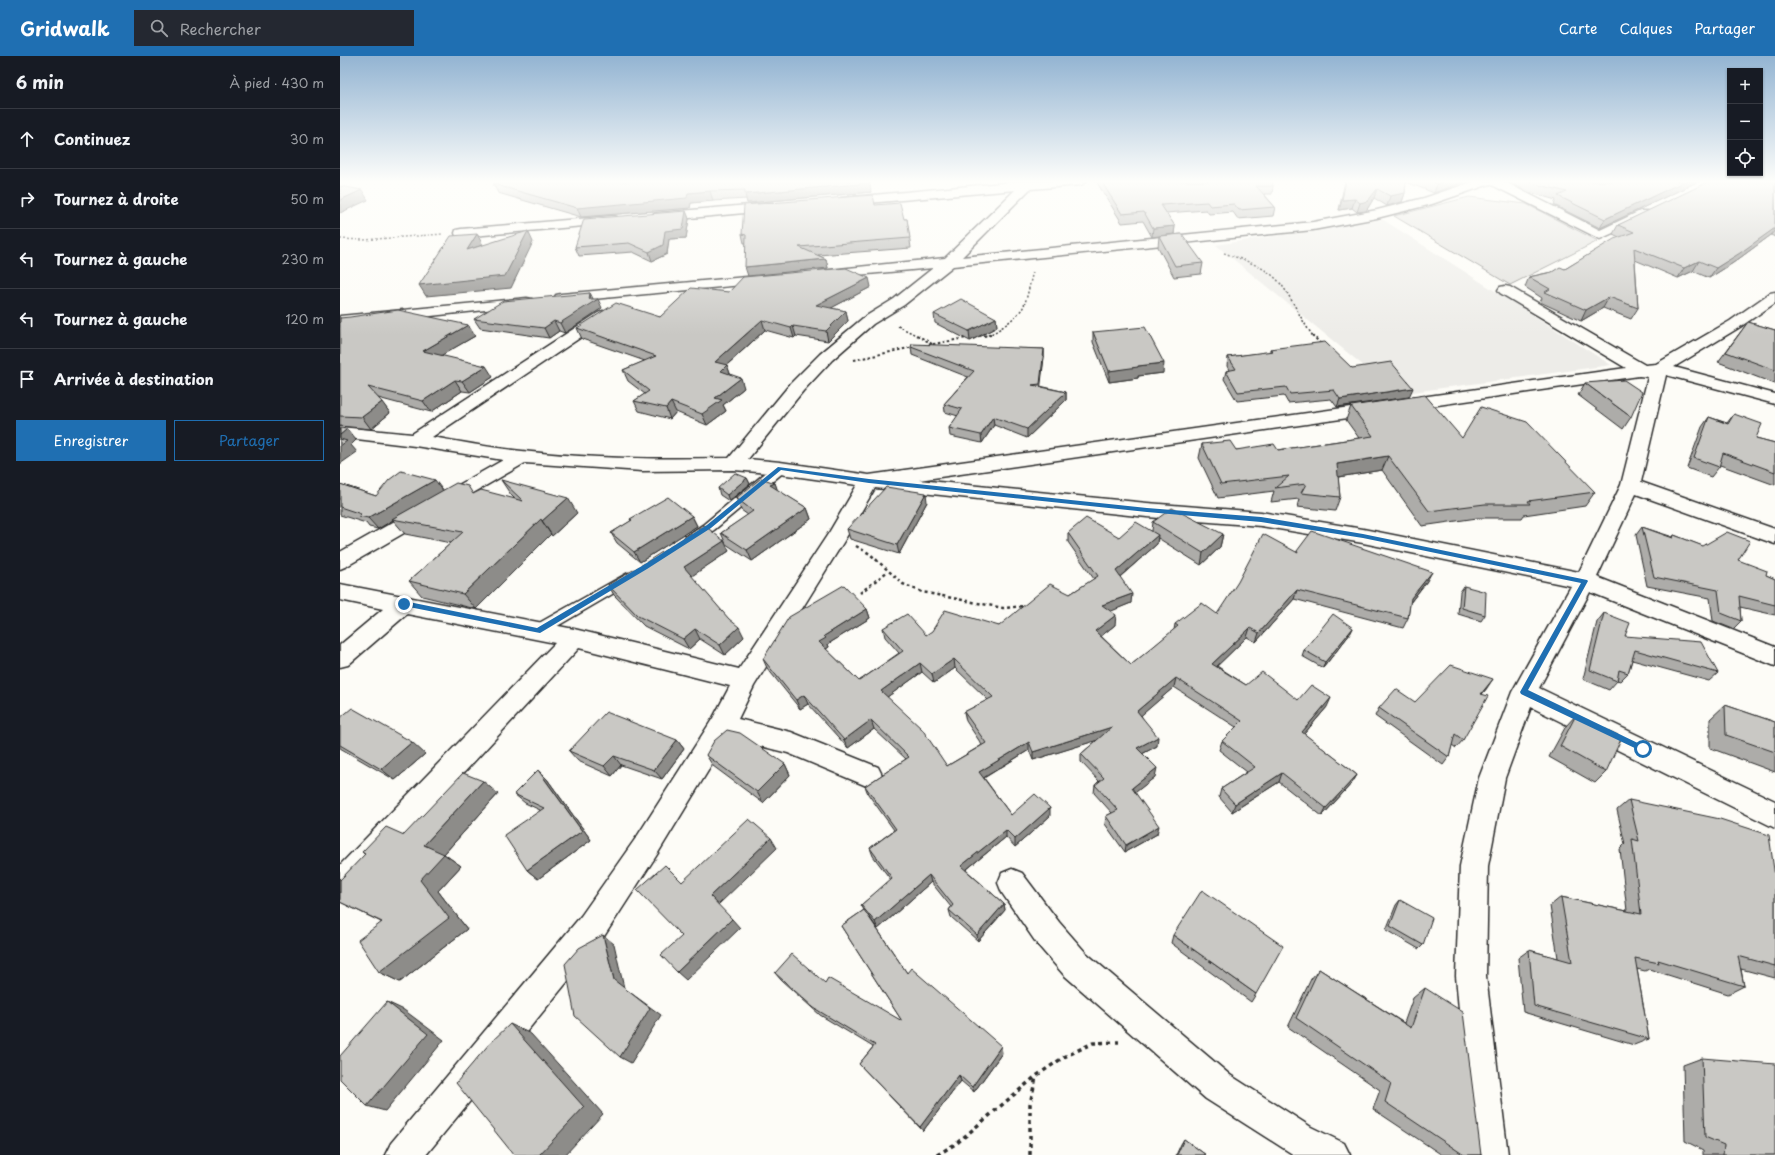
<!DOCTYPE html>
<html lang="fr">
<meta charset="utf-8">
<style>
:root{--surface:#171b24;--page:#242831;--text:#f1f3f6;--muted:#9ea1a6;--line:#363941;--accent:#1f6fb2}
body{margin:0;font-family:"Playpen Sans",sans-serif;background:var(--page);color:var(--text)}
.controls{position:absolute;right:12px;top:12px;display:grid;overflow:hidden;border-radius:0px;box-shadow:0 1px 3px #0004}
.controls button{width:36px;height:36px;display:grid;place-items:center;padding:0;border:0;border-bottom:1px solid var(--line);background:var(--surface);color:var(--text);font:20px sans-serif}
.stop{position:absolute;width:12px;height:12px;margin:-9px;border:3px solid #1f6fb2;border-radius:50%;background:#fff}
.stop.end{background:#1f6fb2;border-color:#fff;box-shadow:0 1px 4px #0008}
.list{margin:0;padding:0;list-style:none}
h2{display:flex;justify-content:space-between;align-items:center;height:52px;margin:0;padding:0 16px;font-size:17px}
h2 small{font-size:13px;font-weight:400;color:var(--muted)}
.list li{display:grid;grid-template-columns:26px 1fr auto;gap:12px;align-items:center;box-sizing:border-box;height:60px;padding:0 16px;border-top:1px solid var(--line)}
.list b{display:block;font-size:15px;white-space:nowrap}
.list em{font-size:13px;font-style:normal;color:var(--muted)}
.actions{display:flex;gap:8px;padding:12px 16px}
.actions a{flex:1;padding:9px 0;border:1px solid var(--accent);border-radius:0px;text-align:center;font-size:14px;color:var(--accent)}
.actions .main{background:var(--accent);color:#fff}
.icon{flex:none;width:22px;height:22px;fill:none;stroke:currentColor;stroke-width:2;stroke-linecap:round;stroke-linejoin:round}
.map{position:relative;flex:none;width:1435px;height:1099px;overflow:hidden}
header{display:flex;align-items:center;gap:24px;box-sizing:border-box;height:56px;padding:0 20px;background:var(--accent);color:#fff}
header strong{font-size:19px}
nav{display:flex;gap:22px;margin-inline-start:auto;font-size:14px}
.search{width:280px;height:36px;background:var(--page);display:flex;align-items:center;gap:10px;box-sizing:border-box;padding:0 14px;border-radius:0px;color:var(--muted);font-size:15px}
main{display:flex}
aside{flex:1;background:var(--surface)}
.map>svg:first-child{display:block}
.built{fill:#edece8}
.green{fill:#dfdeda;stroke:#858482}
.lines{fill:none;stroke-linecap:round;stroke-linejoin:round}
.lane-casing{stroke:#2b2b2b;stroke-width:3}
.street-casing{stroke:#2b2b2b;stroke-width:3}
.path-far3{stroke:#2b2b2b;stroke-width:1.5;stroke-dasharray:2 2;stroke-linecap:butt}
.path-far2{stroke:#2b2b2b;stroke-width:2;stroke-dasharray:2.5 2.5;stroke-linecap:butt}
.path-far1{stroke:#2b2b2b;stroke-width:2.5;stroke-dasharray:3 3;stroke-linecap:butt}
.path{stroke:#2b2b2b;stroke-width:3.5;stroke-dasharray:4 4;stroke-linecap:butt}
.lane{fill:#fdfcf7;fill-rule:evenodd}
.street{fill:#fdfcf7;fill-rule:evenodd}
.wall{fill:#adaca9;stroke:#2b2b2b;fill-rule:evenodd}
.shaded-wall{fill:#8d8c89;stroke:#2b2b2b}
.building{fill:#c9c8c4;stroke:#2b2b2b;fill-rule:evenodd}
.route{fill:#1f6fb2}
</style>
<header>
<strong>Gridwalk</strong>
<div class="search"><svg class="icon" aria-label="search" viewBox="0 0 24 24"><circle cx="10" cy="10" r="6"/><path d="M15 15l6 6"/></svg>Rechercher</div>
<nav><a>Carte</a><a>Calques</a><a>Partager</a></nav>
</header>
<main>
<aside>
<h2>6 min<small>À pied · 430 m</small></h2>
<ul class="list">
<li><svg class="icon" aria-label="ahead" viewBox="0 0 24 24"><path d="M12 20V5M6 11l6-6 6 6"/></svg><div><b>Continuez</b></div><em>30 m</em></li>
<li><svg class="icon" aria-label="right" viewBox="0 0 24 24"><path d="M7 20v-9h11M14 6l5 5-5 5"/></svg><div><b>Tournez à droite</b></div><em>50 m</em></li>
<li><svg class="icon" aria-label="left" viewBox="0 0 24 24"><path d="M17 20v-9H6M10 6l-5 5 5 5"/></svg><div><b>Tournez à gauche</b></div><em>230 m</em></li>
<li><svg class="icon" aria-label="left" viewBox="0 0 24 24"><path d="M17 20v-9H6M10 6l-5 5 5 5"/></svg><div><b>Tournez à gauche</b></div><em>120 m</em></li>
<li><svg class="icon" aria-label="arrive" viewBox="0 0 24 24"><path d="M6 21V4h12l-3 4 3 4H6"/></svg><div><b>Arrivée à destination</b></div></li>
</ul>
<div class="actions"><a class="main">Enregistrer</a><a>Partager</a></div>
</aside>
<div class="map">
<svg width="1435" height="1099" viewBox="0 0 1435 1099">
<rect width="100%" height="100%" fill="#fdfcf7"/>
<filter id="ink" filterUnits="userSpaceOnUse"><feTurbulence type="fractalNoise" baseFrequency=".025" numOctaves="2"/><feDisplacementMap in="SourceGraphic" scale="8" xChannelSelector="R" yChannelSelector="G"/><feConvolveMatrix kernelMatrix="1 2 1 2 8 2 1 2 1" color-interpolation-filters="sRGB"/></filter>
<g filter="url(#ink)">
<path class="built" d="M1042 163 1271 309 1058 338 876 189Z"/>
<path class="green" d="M1129 141 1186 148 1258 185 1170 229 1054 160Z"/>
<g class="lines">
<g class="lane-casing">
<path id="lane" d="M440 408 445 409 446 412 445 415 374 474 356 486 351 488 346 486 344 483 346 480 364 468 435 409Z
M288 517 293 518 295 522 293 526 202 579 197 581 192 579 189 575 192 571Z"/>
</g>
<g class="street-casing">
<path id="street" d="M684 125H747L741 129 690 133 622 201 973 166 1037 154 1084 142 1135 125H1163L1260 174 1300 155H1308L1310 158 1308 161 1260 183 1150 128 1092 148 1037 162 973 174 613 210 564 249 533 268 492 304 463 335 408 403 440 406 529 419 1286 312 1160 237 1158 234 1160 231 1165 230 1170 231 1305 309 1316 308 1390 265 1430 237 1435 236V247L1400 271 1334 311 1435 338V348L1326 319 1301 426 1435 473V488L1296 438 1257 521 1435 591V610L1250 536 1199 632 1435 745V772L1191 651 1165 722 1148 810 1146 920 1168 1099H1132L1116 920 1120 810 1139 722 1172 636 1231 530 1023 487 921 470 807 461 535 432 504 485 414 630 398 663 451 676 538 711 542 719 538 727 529 731 448 697 388 682 318 797 263 882 86 1099H45L51 1087 241 860 298 779 373 662 390 630 239 592 10 840 0 844V809L215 587 67 558 8 609 0 611V589L43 553 0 544V528L234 573 399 613 490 475 517 429 440 418 394 414 302 415 185 407 7 510 0 513V496L163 404 75 390 0 381V371L72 378 258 257 263 255 268 257 271 260 268 263 92 381C122 386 152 392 182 395 251 403 320 403 389 402L451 327 480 298 523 262 554 243 593 212 484 222 479 221 477 218 479 215 605 202 675 134 505 149 501 148 499 145 501 142ZM1299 320 1308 321 1281 429 1239 516 1023 473 921 456 807 447 579 424Z
M432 147 436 148 438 151 436 154 317 165 313 164 311 161 313 158 317 157Z
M273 160 277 161 279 164 277 167 121 181 116 180 115 177 116 174 121 173Z
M428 219 433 220 435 223 433 226 221 246 216 245 214 242 216 239 221 238Z
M187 242 192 243 194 246 192 249 0 270V260Z
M672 813 682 817 719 866 746 897 890 1019 971 1071 1004 1087 1010 1099H954L866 1043 724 919 697 888 662 837 658 827 662 817Z"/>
</g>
<path class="path-far3" d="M0 183 23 184 103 178
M884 197C904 204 927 211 940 227 953 243 960 263 973 280
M558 270 578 280
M644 280C655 279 675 262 682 253 687 246 690 225 693 216"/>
<path class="path-far2" d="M577 279 592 288
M972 279 981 288
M639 280 651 279
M588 289 626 282
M514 304 573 291"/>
<path class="path-far1" d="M516 490 530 498 563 528 582 536 663 552 686 550
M520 537 548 515"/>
<path class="path" d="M597 1099 617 1087 696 1020 724 1001 753 987 779 986
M690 1099V1048L696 1021"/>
<use href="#lane" class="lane"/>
<use href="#street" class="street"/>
</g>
<path class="wall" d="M756 125H932L933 130 932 138H924L935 151 933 160 898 163 893 156 869 158 866 154 826 157 835 170 834 178 812 181 803 165 782 167Z
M1005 125H1126L1094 137 1066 126 1065 137 1062 146 1047 150 1034 142 1026 155 1017 156 1012 152 999 154Z
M1167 125H1359L1260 172 1214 149 1216 144 1188 136Z
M1435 125V181L1431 179 1393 207 1369 222 1353 215 1338 222 1295 204 1298 252 1291 263 1263 252 1241 265 1200 246 1202 242 1185 231 1189 221 1225 213 1279 181 1273 178 1278 169Z
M153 128 531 136 407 147 406 143 373 145 351 147 350 152 241 161 158 137Z
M535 149 564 163H567L571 192 478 199 486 203 488 212 408 220 406 187H404L402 178Z
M346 155 349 163 346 182 329 183 327 198 312 205 293 196 239 200 235 191Z
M819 180 863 207 861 218 834 221 818 191Z
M531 231 491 252 506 255 508 265 488 285 456 280 454 282 425 274 387 309 390 318 404 332 383 349 386 355 367 369 336 356 330 363 299 355 294 345 305 338 288 325 283 314 305 305 242 283 237 272 320 261 389 236Z
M250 237 253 243 262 252 225 277 219 275 209 282 140 272 134 263Z
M594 258 656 262 657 271 630 285 595 267Z
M0 262 135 280 101 299 153 321 130 336 122 335 91 356 38 342 50 357 31 373 0 370Z
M1408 266 1435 274V328L1378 306Z
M753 276 823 317 798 320V322L769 326 753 286Z
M571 291 704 293V301L700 330 726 336V344L687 382 654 369 642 387 610 380 609 372 618 360 605 356 604 348 628 321 572 299Z
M930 293 1012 312 1069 341 997 351 991 343 948 347 944 340 897 345 884 323 886 315 889 314 887 310 888 301 930 296Z
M1245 327 1291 361 1283 373 1238 339Z
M1011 350 1122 382 1255 436 1245 450 1184 459 1182 462H1137L1082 470 1042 414 998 421 1000 441 995 455 957 451 959 443 931 446 934 435 878 442 859 402 862 388 896 394H938L1019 382 1006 364Z
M1394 358 1416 382 1435 387V429L1380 409 1379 411 1371 421 1347 412 1362 371 1369 361 1387 367Z
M407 422 410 428 389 445 380 439 378 432Z
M161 424 237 457 212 480 211 478 136 553 82 540 69 525 111 487 65 478 53 464 38 473 29 471 26 467 0 459V428L36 440 103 434 176 444 171 439Z
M435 427 437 434 467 452 471 463 412 505 386 488 381 477 408 459 401 454 396 442Z
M587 446 559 498 510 483 507 473Z
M352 460 357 470 300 506 277 487 271 477 291 465 290 463Z
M813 466 883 478 880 491 861 509 818 482 817 488 780 521 791 547 770 555 775 569 761 580 791 609 834 574 835 568 877 558 957 496V495L1087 525 1070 547 1068 562 1063 572 954 543 916 586 907 581 877 610 906 629 958 644 987 651 964 678 1017 719 1012 727 982 760 939 726 892 756 879 741 881 733 907 716 879 694 882 685 896 671 834 631 801 659 817 690 802 698 815 721 795 736 817 778 785 796 765 768 766 760 772 757 754 737 755 729 759 725 741 706V698L757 684 693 704 689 694 644 722 671 759 710 760 675 791 666 781 626 814 664 848 665 854 638 885 611 861 609 854 611 851 591 826 538 873 527 858 567 917 662 997 634 1036 621 1025 583 1075 519 1008 533 991 480 959 441 924 435 917 485 927 562 965 501 870 524 854 521 849 551 824 533 800 530 792 554 774 528 738 525 730 566 703 534 673 508 692 468 648 460 653 427 612 423 603 527 553 530 562 488 588 489 591 486 593 519 625 559 597 545 581 543 572 586 579 659 570 730 538 754 523 728 486V477L779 481 812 475ZM615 612 648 644 624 656 626 665 642 689 607 710 547 641 582 616 594 627Z
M1302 471 1333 481 1334 479 1398 504 1426 519 1435 523V559L1400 551 1401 565 1393 573 1373 565 1370 542 1307 530 1296 479Z
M389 495 351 520 404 581 385 599 360 583 349 593 304 570 274 539 268 529Z
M1124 530 1145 559 1141 565 1118 558 1120 536Z
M1264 557 1285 580 1378 617 1369 625 1292 604 1288 617 1280 625 1277 624V625L1269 634 1243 623 1257 566Z
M1013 572 1010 578 983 612 962 600 964 594Z
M1147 632 1142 638 1123 684 1116 692 1112 689 1109 701 1103 709 1035 660 1039 652 1075 646Z
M1385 649 1435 666V716L1370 692V663Z
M1236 659 1266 716 1255 727 1209 701 1226 670Z
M0 662 85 698 55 724 0 692Z
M337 684 344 693 322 723 281 709 272 720 238 705 229 695Z
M366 699 445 708 450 719 423 747 373 710Z
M207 723 251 784 198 823 187 814 200 754 185 747 174 738Z
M158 738 104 798 121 810 98 835 127 873 60 926 39 916 41 866 0 846V824L25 799 22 796 64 779Z
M1289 744 1435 821V922L1401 913 1404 930 1388 938 1309 913 1305 915 1297 913 1309 983 1294 989 1183 956 1178 902 1189 894 1218 902 1210 850 1221 841 1287 855 1280 793 1285 788 1277 754Z
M1060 844 1083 889 1079 893 1046 874 1056 849Z
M833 879 916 938 911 946 831 887Z
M979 913 1064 967 1073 942 1085 932 1141 1099H1102L1033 1053 1040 1034 948 971 971 923Z
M1362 1002 1435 1099H1363V1094L1345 1085 1343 1009Z
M844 1083 866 1099H836L841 1088Z"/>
<path class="shaded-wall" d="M1104 125H1126L1094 137 1097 128Z
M1345 125H1359L1260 172 1265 163Z
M530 127 531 136 407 147 405 138Z
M1037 133 1034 142 1026 155 1017 156 1020 147Z
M22 134 28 144 0 157V144Z
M370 135 373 145 351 147 350 152 241 161 237 152 348 137Z
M1065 137 1062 146 1047 150 1050 140Z
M1015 143 1012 152 999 154 1002 144Z
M346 155 349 163 346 182 329 183 327 198 312 205 309 196 325 175Z
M835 170 834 178 812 181 813 172Z
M1435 172V174L1431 179 1393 207 1369 222 1376 212Z
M188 175 193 186 171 232 86 240 79 229Z
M137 178 143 189 127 194Z
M486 203 488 212 408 220 405 211Z
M1359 205 1353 215 1338 222 1344 212Z
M529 222 531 231 478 259 476 249Z
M250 237 254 245 258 243 262 252 225 277 220 267 249 243Z
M1269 241 1263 252 1241 265 1246 254Z
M506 255 508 265 488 285 486 275Z
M656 262 657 271 630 285 629 275Z
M422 264 425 274 379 316 375 306Z
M214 265 219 275 209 282 204 272Z
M128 269 135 280 90 306 83 295Z
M453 270 456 280 454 282 451 272Z
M704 293V301L700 336 692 329Z
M824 307 823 317 798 320V322L769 326V315L798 310Z
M387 309 391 320 381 315Z
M146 310 153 321 130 336 122 325Z
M401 322 404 332 383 349 386 355 367 369 362 358 375 342Z
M115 324 122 335 91 356 83 345Z
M1073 332 1069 341 997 351 1000 343Z
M726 336V344L687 382V373Z
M42 346 50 357 31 373 22 361Z
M331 346 336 356 330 363 326 352Z
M653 361 654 369 642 387 641 379Z
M7 373 16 384 11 389 17 396 0 408V379Z
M1048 400 1042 414 992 422 997 408Z
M407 422 410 428 389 445 387 439Z
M95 424 104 436 52 463 53 464 38 473 28 462Z
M435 427 439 438 430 429Z
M586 437 587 446 559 498 557 489Z
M228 442 237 457 212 480 202 465Z
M467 452 471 463 412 505 407 494Z
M352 460 357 470 300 506 294 496Z
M201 463 211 478 136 553 123 538Z
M883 478 880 491 861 509 863 497Z
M818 479 817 488 775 525 776 515Z
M384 485 389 495 349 522 344 511Z
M1092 516 1087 525 1066 552 1071 542Z
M957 534 954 543 916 586 919 577Z
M792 538 791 547 762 559V549Z
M527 553 530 562 488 588 489 591 483 595 479 586 484 580Z
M776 559 775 569 755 585V575Z
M399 571 404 581 385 599 380 589Z
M910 572 907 581 870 617 872 608Z
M1013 572 1010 578 983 612 985 606Z
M355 573 360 583 349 593 343 583Z
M614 603 615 612 594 627 592 618Z
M580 607 582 616 543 644 541 635Z
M836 622 834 631 796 664 797 655Z
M1153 623 1147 632 1135 647 1141 638Z
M464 639 468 648 460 653 456 644Z
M991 642 987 651 958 685 962 676Z
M531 664 534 673 508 692 504 684Z
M772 671 771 680 693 704V696Z
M818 681 817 690 796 701 797 692Z
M337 684 344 693 322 723 314 714Z
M72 686 85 698 55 724 41 713Z
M689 686V694L640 724 639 716Z
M274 700 281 709 272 720 264 710Z
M445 708 450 719 423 747 417 736Z
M817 712 815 721 791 740 792 732Z
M198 714 207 723 251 784 198 823 187 814 242 775Z
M942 717 939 726 892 756 895 748Z
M1017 719 1012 727 982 760 986 752Z
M143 725 158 738 104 798 121 810 98 835 127 873 60 926 39 916 80 824 84 789Z
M710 752V760L675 791V783Z
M819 770 817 778 785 796 786 789Z
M666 774V781L622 817 621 810Z
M431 782 437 792 378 849 370 840Z
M589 819 591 826 538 873 535 866Z
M664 848 665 854 638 885 637 879Z
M392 863 400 872 346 924 337 916Z
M263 879 274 888 284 932 321 959 291 1007 280 1001 274 924Z
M47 946 64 954 104 984 45 1055 27 1050Z
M170 968 191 978 263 1058 225 1099H199Z
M661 990 662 997 634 1036 632 1031Z
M619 1019 621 1025 583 1075 580 1071Z"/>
<path class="building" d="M167 125H529L530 127 405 138V134L370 135 348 137 347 142 237 152 153 128Z
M761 125H932L933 130H916L935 151 899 154 894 148 870 150 867 146 821 149 835 170 813 172 804 156 782 158Z
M1006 125H1066L1065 137 1050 140 1037 133 1028 145 1020 147 1015 143 1002 144Z
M1091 125H1104L1097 128Z
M1189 125H1345L1265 163 1218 140 1227 136 1192 127Z
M1370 125H1435V172L1400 197 1376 212 1359 205 1344 212 1294 192 1298 252 1269 241 1246 254 1205 236 1210 233 1189 221 1212 216 1220 211 1225 213 1274 183 1294 176 1278 169Z
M0 130 22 134 0 144Z
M533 139 535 149 560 147 564 163H567L570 182 459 191 486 203 405 211 406 179 402 178 404 149Z
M346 155 343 173 325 175 323 189 309 196 289 187 235 191 244 163Z
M188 175 165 220 79 229 111 180 137 178 127 194Z
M842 178 863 207 835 210 819 180Z
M506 212 529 222 476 249 506 255 486 275 453 270 451 272 422 264 375 306 387 309 381 315 401 322 375 342 382 344 362 358 331 346 326 352 294 345 309 335 283 314 316 300 237 272 276 247 320 261 351 232 389 236 403 221Z
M250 237 249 243H258L220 267 214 265 204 272 134 263 163 245Z
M621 243 656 262 629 275 594 258Z
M58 254 128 269 83 295 146 310 122 325 115 324 83 345 28 331 42 346 22 361 0 360V262L10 261Z
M1408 266 1435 274V314L1386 296Z
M805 271 824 307 798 310V311L769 315 753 276Z
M985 286 1012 312 1051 306 1073 332 1000 343 994 334 950 338 946 331 898 336 886 315 896 313 888 301 933 295 930 293Z
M572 288 704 293 700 328 692 329 726 336 687 373 653 361 641 379 609 372 622 353 604 348 634 315 571 291Z
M1284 324 1302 336 1291 361 1245 327Z
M1085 339 1122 382 1141 351 1187 366 1255 436 1188 445 1190 448H1145L1089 455 1048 400 997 408 1000 441 961 437 966 428 935 432 949 420 881 428 862 388 890 385 896 394 934 388 938 394 1033 380 1011 350Z
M1394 358 1422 368 1416 382 1435 387V416L1383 397 1379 411 1354 402 1369 361 1388 368Z
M0 372 7 373 0 379Z
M0 383 7 385 0 390Z
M61 415 95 424 28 462 19 460 21 458 0 451V428L36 440 49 424Z
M395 417 407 422 387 439 378 432Z
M421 422 435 427 430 429 467 452 407 494 381 477 413 455 396 442Z
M161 424 228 442 202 465 201 463 123 538 69 525 123 476 52 463 116 427 128 430 133 438 141 434 183 445Z
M546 431 586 437 557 489 507 473Z
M328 441 352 460 294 496 271 477 292 464 290 463Z
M832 452 883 478 863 497 813 466Z
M746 462 779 481 796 466 818 479 776 515 792 538 762 549 776 559 755 575 791 609 838 570 835 568 862 547 877 558 898 526 923 478 958 497 957 495 972 475 1092 516 1071 542 1068 562 957 534 919 577 910 572 872 608 906 629 922 616 958 644 971 629 991 642 962 676 1017 719 986 752 942 717 895 748 881 733 915 711 882 685 902 665 836 622 797 655 818 681 797 692 817 712 792 732 819 770 786 789 766 760 778 754 755 729 764 722 741 698 772 671 693 696 689 686 639 716 671 759 695 738 710 752 675 783 666 774 621 810 664 848 637 879 609 854 613 849 589 819 535 866 521 849 552 822 530 792 556 773 525 730 569 701 531 664 504 684 464 639 456 644 423 603 449 561 504 529 527 553 484 580 486 582 479 586 519 625 563 595 543 572 567 558 586 579 592 575 605 554 659 570 710 528 730 538 758 520 728 477ZM614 603 653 641 624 656 646 687 607 710 582 673 541 635 580 607 592 618Z
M364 469 384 485 344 511 389 563 399 571 380 589 355 573 343 583 298 560 268 529 305 507Z
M1302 471 1333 482 1334 479 1363 490 1387 476 1410 485 1398 504 1427 515 1426 519 1435 523V549L1399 540 1401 565 1381 557 1378 534 1314 521Z
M1124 530 1146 536 1145 559 1122 552Z
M1264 557 1290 567 1285 580 1361 586 1378 617 1295 594 1288 617 1279 614 1277 625 1250 614Z
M993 558 1013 572 985 606 964 594Z
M1111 609 1153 623 1141 638 1148 640 1123 684 1115 678 1109 701 1039 652 1056 633 1075 646Z
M1385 649 1435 666V696L1386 679Z
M12 652 72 686 41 713 0 689V662Z
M266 656 337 684 314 714 274 700 264 710 229 695Z
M1236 659 1282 681 1266 716 1220 690Z
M387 674 400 677 445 708 417 736 366 699 374 685Z
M198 714 242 775 187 814 164 779 204 752 174 738Z
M123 717 143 725 84 789 104 798 80 824 109 862 39 916 18 884 42 866 0 846V824L25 798 22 796 46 771 64 779Z
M1289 744 1380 763 1429 779 1435 821V910L1398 900 1404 930 1318 904 1319 907 1295 902 1309 983 1194 950 1189 894 1232 906 1221 841 1301 858 1292 783 1299 785Z
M409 763 431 782 370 840 392 863 337 916 321 899 342 880 297 834 325 809 342 826Z
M862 834 943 890 916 938 833 879Z
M1060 844 1092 862 1083 889 1050 870Z
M524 854 567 917 571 912 661 990 632 1031 619 1019 580 1071 519 1008 535 989 474 952 435 917 452 898 485 927 488 922 562 965 501 870Z
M263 879 274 924 310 952 280 1001 235 960 225 908 239 892Z
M979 913 1071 972 1085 932 1123 956 1141 1099H1124L1045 1046 1051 1027 956 962Z
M47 946 88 978 27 1050 0 1023V1000Z
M170 968 244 1051 199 1099H174L116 1027 150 987Z
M1362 1002 1435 1008V1099H1383L1384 1089 1365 1081Z
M844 1083 866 1099H837Z"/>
</g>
<linearGradient id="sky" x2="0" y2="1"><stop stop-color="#93b4d2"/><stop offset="0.45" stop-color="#fefefb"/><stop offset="1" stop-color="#fefefb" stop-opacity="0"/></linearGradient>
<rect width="1435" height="279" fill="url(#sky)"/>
<path class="route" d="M438 411 529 423 807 452 921 461 1023 478 1247 524 1248 525 1188 634 1306 691 1307 693 1306 695H1301L1181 638 1180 636 1241 527 1023 482 921 466 807 456 529 427 441 414 371 472 307 513 200 577 64 550 61 548 64 545 197 572 302 510 367 469Z"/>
</svg>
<div class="controls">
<button>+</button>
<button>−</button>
<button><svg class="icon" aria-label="locate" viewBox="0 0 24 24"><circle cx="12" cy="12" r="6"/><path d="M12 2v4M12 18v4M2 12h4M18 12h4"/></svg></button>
</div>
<div class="stop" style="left:1303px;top:693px"></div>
<div class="stop end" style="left:64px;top:548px"></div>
</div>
</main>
